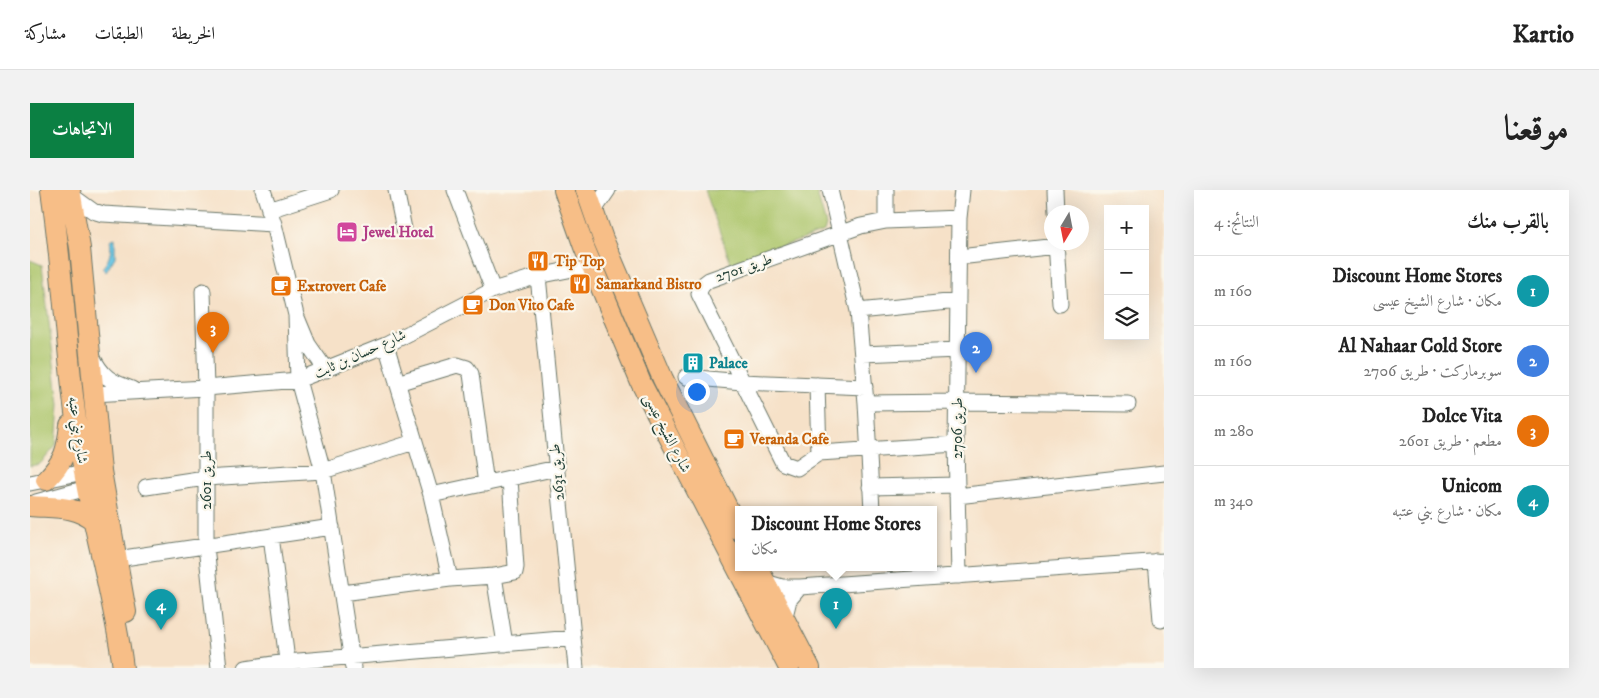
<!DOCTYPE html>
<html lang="ar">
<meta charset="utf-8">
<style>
:root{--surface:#fff;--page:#f2f2f2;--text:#222;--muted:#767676;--line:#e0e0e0;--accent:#0b8043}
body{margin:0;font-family:"IM FELL DW Pica",Amiri,serif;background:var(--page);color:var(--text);direction:rtl}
.controls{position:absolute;right:15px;top:15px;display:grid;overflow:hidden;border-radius:0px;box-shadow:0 5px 20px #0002}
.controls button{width:45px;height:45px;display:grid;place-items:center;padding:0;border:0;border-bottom:1px solid var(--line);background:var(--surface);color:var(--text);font:25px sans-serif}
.compass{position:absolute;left:1014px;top:15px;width:45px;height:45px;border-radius:50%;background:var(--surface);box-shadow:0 5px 20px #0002;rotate:190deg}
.you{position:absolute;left:666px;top:201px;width:18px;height:18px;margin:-12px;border:4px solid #fff;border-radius:50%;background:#1a73e8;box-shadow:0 0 0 8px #1a73e833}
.badge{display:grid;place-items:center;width:32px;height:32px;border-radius:50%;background:var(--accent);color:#fff;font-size:16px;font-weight:700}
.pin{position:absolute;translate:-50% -41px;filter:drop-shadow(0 1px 2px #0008)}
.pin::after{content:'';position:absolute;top:26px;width:18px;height:15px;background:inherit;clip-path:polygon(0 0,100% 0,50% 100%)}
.popup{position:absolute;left:705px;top:316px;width:202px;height:65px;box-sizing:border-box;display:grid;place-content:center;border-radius:0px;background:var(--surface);filter:drop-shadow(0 1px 4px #0005);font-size:16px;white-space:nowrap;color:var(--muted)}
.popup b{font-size:19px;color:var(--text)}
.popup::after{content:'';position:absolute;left:50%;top:100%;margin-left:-10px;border:10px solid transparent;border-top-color:var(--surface)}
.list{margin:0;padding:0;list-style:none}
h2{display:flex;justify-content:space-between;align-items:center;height:65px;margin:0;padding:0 20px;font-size:21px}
h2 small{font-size:16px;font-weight:400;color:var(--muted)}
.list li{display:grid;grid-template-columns:32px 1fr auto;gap:15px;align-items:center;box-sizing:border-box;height:70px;padding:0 20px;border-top:1px solid var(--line)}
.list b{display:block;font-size:19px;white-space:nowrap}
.list p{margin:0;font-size:16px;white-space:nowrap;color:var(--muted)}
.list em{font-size:16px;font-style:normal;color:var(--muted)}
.icon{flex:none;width:28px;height:28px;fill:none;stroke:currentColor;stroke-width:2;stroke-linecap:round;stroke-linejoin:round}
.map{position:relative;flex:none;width:1134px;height:478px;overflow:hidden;direction:ltr;border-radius:0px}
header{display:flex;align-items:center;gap:30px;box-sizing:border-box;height:70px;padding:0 25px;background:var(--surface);border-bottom:1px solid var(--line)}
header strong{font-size:24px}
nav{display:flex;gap:28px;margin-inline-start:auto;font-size:18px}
.intro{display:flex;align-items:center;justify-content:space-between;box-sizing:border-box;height:120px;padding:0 30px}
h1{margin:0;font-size:35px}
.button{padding:12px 22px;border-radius:0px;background:var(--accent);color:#fff;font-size:18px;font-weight:700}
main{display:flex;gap:30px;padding:0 30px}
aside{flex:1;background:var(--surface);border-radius:0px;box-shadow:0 5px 20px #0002}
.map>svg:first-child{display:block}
.green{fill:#acc56b;stroke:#668150}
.water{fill:#64c2e2;stroke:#42808b}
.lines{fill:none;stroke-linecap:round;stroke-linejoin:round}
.minor-casing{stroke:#6a7668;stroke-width:17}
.major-casing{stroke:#6a7668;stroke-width:22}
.minor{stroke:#fff;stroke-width:15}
.major{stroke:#f7be87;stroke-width:20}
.labels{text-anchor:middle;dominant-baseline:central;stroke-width:4.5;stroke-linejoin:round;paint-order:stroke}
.hotel-label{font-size:15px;font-weight:bold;fill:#b23c85;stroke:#fbf7ec;text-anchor:start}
.food-label{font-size:15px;font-weight:bold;fill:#c56008;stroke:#fbf7ec;text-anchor:start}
.street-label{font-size:15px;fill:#1f3d34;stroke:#fbf7ec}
.culture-label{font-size:15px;font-weight:bold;fill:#0d838f;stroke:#fbf7ec;text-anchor:start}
</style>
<header>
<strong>Kartio</strong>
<nav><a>الخريطة</a><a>الطبقات</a><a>مشاركة</a></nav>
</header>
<div class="intro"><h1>موقعنا</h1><a class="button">الاتجاهات</a></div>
<main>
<aside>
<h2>بالقرب منك<small>النتائج: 4</small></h2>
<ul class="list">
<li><span class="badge" style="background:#0f9aa8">1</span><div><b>Discount Home Stores</b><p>مكان · شارع الشيخ عيسى</p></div><em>160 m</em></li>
<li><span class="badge" style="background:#3f7fe0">2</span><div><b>Al Nahaar Cold Store</b><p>سوبرماركت · طريق 2706</p></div><em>160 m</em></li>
<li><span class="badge" style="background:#e8710a">3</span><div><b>Dolce Vita</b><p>مطعم · طريق 2601</p></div><em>280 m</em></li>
<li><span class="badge" style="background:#0f9aa8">4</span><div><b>Unicom</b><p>مكان · شارع بني عتبه</p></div><em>340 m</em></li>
</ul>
</aside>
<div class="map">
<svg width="1134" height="478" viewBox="0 0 1134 478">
<rect width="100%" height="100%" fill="#fbf7ec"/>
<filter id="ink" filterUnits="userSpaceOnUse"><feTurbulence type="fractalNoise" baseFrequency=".02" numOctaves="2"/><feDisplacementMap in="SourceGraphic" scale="10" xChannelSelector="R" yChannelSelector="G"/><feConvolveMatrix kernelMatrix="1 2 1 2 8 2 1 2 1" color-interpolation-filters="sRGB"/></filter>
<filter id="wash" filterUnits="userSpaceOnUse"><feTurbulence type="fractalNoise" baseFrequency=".0096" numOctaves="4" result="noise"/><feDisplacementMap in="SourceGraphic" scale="20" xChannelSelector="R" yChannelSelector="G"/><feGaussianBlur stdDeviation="1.12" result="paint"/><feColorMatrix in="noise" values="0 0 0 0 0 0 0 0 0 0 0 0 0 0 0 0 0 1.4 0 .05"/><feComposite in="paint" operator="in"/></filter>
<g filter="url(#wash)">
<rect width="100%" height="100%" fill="#f6e1c8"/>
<path class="green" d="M675 0H786L796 35 794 42 701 74Z
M0 70 12 75 29 215 26 256 10 274 0 276Z"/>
<path class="water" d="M85 48V67L76 82 72 78C80 70 82 60 80 50Z"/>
</g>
<g filter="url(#ink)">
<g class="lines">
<g class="minor-casing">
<path id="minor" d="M233 0 244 34 266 125 278 154 296 180
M366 0 374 39
M425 0 463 100
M800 0 828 121 836 213 842 320
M1025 0 1026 22
M41 5 63 21 73 24 244 34
M239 20 301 0
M565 26 567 16 578 0
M856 31V0
M1026 52 1030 114
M929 67 1027 56
M508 86 546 478
M173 101 176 198V356L189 478
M828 121 928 111
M266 125 268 190 293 281 323 478
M356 155 401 305 420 389
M832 164 928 160
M62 166C72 187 81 192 102 199
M656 187 712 192 835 197
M367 193 427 175 437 178 441 184 456 294
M787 195 789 263
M62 204 176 198 268 190 356 155 463 100 508 86 543 79 566 84
M836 213 927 212 1098 214
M926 254 789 263 767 278 753 273 669 104C670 97 673 94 679 90L831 36 856 31 929 28
M0 293 54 282 64 284
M116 297 175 288 293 281 384 252
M840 297 927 295
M401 305 527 278
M927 306 1134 283
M6 312 57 298 64 292
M241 346 258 478
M87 369 302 337
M1126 371 1131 430
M464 386 475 454
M929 386 926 254 929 28 932 0
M735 392 752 397H770L1134 371
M312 403 420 389 464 386 485 382 486 377 480 289
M754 430 759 410 770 397
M216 478 257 472 543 448"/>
</g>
<g class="major-casing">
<path id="major" d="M21 0C35 94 37 188 54 282 65 347 85 412 93 478
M40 0 50 58 71 281 96 422
M534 0 554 57 611 193 759 478
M556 0 573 49 633 189 708 339
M16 290C35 270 37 261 40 235
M0 316C22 318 47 315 64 331
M728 378 780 478"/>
</g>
<use href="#minor" class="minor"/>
<use href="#major" class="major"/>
</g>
</g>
<defs>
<g id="hotel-square" transform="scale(1.125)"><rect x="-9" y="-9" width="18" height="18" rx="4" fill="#d1479c" stroke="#fbf7ec"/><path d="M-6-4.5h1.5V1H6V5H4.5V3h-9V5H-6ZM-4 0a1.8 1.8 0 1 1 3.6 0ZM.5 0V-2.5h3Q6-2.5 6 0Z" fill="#fff"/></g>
<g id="restaurant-square" transform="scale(1.125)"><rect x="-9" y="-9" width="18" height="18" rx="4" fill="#e8710a" stroke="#fbf7ec"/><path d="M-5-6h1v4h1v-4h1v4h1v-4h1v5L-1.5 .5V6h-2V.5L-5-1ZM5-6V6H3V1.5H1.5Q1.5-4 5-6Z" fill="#fff"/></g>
<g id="cafe-square" transform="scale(1.125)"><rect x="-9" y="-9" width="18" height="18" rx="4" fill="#e8710a" stroke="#fbf7ec"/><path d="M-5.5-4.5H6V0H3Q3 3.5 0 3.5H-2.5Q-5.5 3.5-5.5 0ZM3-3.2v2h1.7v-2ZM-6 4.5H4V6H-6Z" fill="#fff"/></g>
<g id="building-square" transform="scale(1.125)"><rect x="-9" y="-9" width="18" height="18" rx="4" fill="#0f9aa8" stroke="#fbf7ec"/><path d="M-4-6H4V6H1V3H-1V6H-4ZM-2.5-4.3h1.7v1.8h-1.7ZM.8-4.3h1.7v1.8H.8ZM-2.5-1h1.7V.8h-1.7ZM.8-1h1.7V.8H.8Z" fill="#fff"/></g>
</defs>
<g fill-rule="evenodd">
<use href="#hotel-square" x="317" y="42"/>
<use href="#restaurant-square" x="508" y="71"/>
<use href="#restaurant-square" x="550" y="94"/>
<use href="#cafe-square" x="251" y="96"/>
<use href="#cafe-square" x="443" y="115"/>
<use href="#building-square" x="663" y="173"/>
<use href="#cafe-square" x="704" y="249"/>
</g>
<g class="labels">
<g class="hotel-label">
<text x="333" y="42">Jewel Hotel</text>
</g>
<g class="food-label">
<text x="524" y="71">Tip Top</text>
<text x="566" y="94">Samarkand Bistro</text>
<text x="267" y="96">Extrovert Cafe</text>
<text x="459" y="115">Don Vito Cafe</text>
<text x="720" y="249">Veranda Cafe</text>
</g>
<g class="street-label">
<text transform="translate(714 78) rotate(-19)">طريق 2701</text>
<text transform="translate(330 164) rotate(-24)">شارع حسان بن ثابت</text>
<text transform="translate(927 238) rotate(-90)">طريق 2706</text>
<text transform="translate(48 240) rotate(82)">شارع بني عتبه</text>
<text transform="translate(637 243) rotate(63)">شارع الشيخ عيسى</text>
<text transform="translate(527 282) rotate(-95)">طريق 2631</text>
<text transform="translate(176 290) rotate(-90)">طريق 2601</text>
</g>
<g class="culture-label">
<text x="679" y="173">Palace</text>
</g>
</g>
</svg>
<div class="controls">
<button>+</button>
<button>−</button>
<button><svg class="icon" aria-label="layers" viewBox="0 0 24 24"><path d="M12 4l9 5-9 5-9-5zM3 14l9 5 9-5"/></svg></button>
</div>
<svg class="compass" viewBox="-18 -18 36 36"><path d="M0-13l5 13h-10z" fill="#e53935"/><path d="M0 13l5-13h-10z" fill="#767676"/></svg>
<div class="you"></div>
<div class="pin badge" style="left:806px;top:439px;background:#0f9aa8">1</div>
<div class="popup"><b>Discount Home Stores</b>مكان</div>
<div class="pin badge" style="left:946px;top:183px;background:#3f7fe0">2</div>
<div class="pin badge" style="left:183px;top:163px;background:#e8710a">3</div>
<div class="pin badge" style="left:131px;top:440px;background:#0f9aa8">4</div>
</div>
</main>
